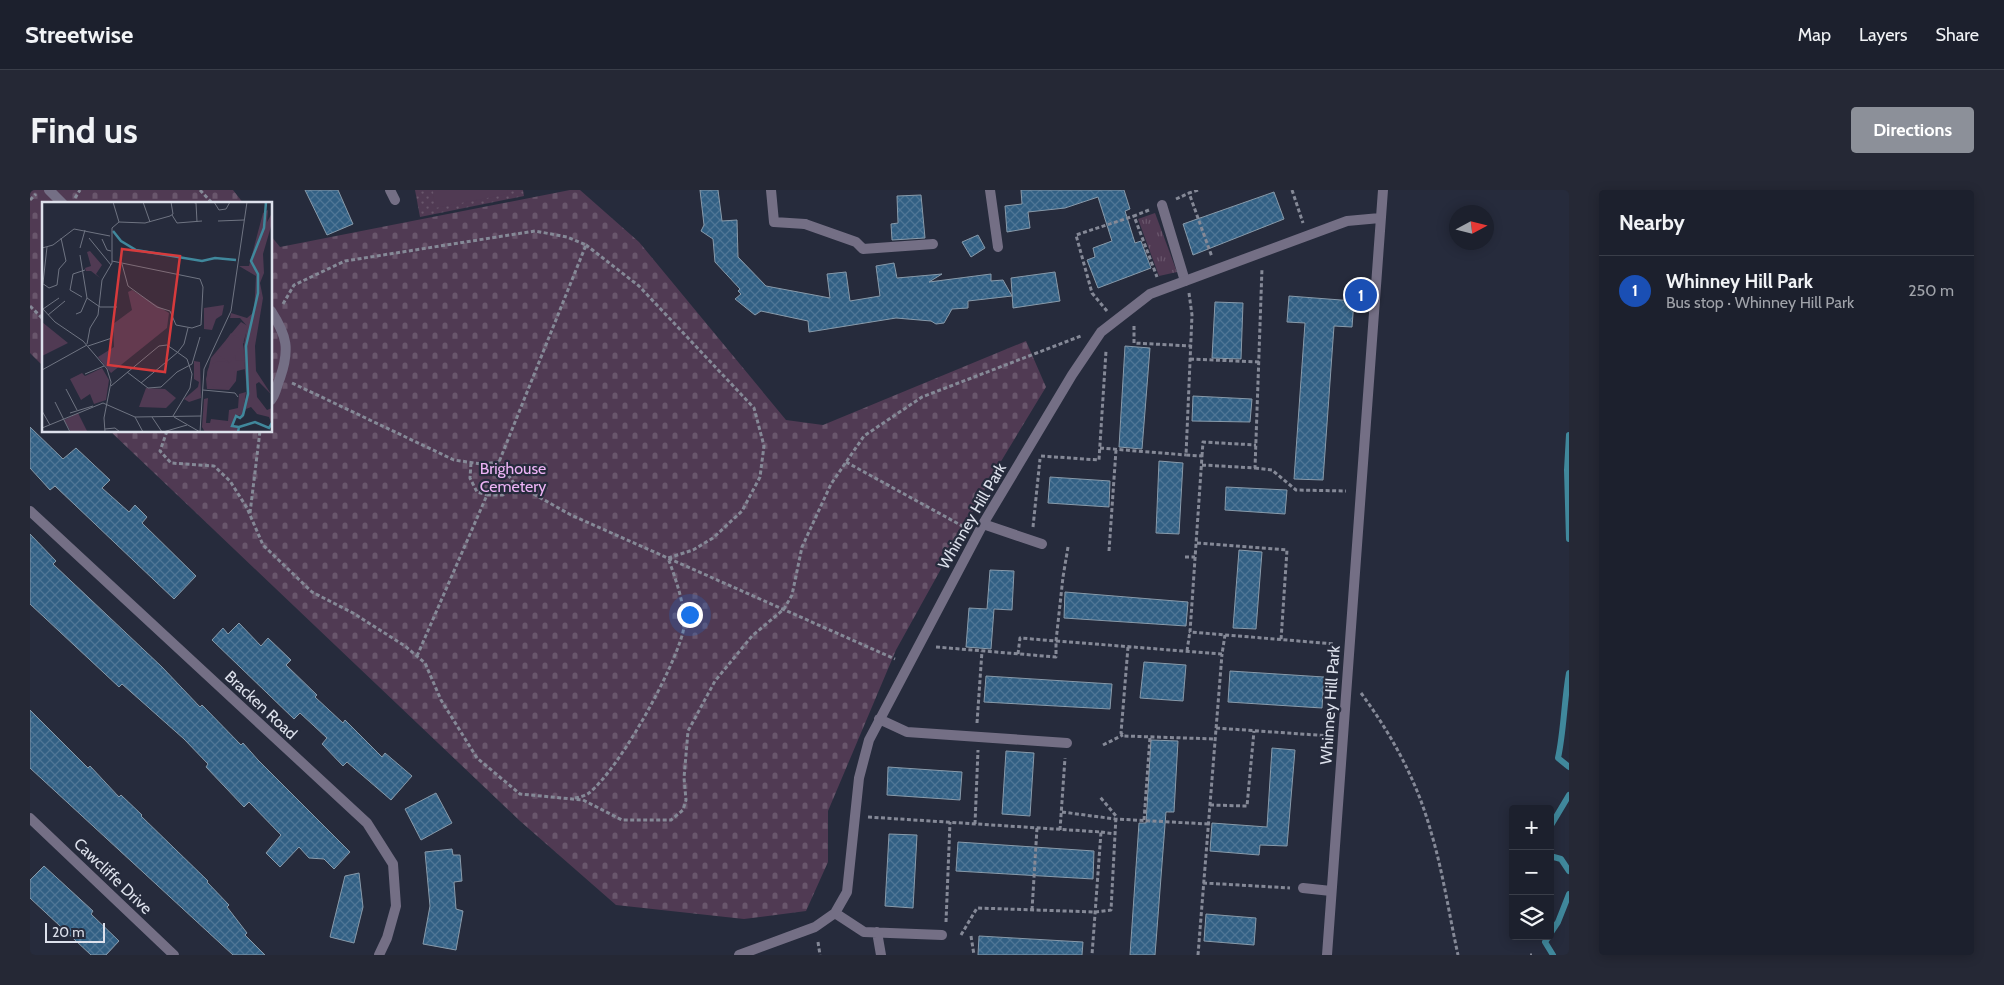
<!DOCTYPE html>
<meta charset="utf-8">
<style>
:root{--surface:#1c202d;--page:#252835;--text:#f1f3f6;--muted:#a0a3aa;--line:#3a3e49;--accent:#8c9099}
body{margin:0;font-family:Cabin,sans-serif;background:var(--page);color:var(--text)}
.controls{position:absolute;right:15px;bottom:15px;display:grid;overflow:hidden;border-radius:5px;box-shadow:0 2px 12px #0003}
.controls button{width:45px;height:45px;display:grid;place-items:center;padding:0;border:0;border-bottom:1px solid var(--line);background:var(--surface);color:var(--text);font:25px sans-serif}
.compass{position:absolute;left:1419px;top:15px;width:45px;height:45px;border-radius:50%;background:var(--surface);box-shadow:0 2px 12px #0003;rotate:83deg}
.scale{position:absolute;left:15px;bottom:12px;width:60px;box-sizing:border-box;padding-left:5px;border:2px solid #dde1ec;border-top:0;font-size:14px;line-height:18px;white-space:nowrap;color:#dde1ec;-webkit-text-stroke:4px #262b3c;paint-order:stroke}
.you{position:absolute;left:659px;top:424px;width:18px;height:18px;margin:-12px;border:4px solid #fff;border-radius:50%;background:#1a73e8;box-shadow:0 0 0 8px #1a73e833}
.badge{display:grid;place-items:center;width:32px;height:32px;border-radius:50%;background:var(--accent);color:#fff;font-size:16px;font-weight:700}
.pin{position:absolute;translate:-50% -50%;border:2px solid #fff;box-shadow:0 1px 5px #0006}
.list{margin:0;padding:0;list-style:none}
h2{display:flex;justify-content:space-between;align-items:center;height:65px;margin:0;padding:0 20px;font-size:21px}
h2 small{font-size:16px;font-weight:400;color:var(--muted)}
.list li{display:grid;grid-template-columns:32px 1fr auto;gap:15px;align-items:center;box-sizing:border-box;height:70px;padding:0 20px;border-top:1px solid var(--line)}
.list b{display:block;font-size:19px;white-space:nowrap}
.list p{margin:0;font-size:16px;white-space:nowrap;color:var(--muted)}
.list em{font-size:16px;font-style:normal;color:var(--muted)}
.icon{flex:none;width:28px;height:28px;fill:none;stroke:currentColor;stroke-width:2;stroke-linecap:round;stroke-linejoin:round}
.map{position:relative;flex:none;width:1539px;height:765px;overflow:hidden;border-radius:5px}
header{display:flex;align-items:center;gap:30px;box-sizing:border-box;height:70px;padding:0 25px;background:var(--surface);border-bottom:1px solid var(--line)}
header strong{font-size:24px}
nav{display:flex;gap:28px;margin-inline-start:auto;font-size:18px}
.intro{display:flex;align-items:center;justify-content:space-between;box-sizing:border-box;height:120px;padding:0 30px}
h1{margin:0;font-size:35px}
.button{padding:12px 22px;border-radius:5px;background:var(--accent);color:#fff;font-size:18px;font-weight:700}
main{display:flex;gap:30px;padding:0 30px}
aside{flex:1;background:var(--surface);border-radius:5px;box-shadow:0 2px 12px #0003}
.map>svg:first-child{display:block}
.grass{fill:url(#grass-tufts)}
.cemetery{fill:url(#cemetery-stones)}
.park{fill:url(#park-dots)}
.pitch{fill:#503a53}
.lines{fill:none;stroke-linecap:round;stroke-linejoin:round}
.stream{stroke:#40889c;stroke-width:6}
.building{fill:url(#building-cross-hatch);stroke:#889aaa}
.path{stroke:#858997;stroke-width:3;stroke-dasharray:4 2.5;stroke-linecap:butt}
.lane{stroke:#746f85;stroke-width:10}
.street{stroke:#746f85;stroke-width:10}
.labels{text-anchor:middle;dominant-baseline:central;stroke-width:4.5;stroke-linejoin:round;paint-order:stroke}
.park-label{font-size:16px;fill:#ecb3f5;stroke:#262b3c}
.street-label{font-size:16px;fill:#dde1ec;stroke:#262b3c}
.inset-river{fill:none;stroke:#40889c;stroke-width:2.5}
.inset-road{fill:none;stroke:#6f7482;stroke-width:1}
.view{fill:#d73a3c;fill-opacity:0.15;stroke:#d73a3c;stroke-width:2.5}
.inset-edge{fill:none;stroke:#dde1ec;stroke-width:2.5}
</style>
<header>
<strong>Streetwise</strong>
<nav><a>Map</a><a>Layers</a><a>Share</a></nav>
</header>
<div class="intro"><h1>Find us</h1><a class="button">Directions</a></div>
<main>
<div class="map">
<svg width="1539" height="765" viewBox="0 0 1539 765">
<defs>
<pattern id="grass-tufts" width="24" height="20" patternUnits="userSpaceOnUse" patternTransform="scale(1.25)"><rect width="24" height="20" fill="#503a53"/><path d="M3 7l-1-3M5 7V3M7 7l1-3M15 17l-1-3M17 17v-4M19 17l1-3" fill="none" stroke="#69566c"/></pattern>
<pattern id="cemetery-stones" width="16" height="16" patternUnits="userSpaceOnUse" patternTransform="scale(1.25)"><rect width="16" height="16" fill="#503a53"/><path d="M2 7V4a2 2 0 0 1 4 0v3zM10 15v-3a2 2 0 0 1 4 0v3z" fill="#69566c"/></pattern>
<pattern id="park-dots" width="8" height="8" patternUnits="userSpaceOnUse" patternTransform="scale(1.25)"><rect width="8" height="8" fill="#503a53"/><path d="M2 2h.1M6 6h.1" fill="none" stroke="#69566c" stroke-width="1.8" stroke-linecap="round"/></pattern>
<pattern id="building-cross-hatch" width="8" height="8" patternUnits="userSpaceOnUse" patternTransform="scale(1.25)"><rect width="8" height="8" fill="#326084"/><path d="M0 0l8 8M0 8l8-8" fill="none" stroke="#4f7696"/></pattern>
</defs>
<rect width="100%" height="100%" fill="#262b3c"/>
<path class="grass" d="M1125 23 1147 82 1129 86 1108 29Z"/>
<path class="cemetery" d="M0 0H203L214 14H14V177L0 163Z
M540 0H550L609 52 756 230 793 235 996 151 1016 197 967 278 866 460 798 621V672L776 721 714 729 586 715 490 631 80 241H241V46L250 57Z"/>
<path class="park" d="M385 0H493L494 6 390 27Z"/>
<path class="pitch" d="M403 0H477L478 4 405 18Z"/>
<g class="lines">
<path class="stream" d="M1539 245 1537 280 1539 349
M1539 483C1534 511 1534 540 1528 568L1539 577
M1520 637 1539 605
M1520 666 1531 669 1539 681
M1520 744 1528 732 1539 704
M1519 746 1515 752 1523 765"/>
</g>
<path class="building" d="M275 0H308L323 34 297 45Z
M670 0H688L692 31 707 30 708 67 736 96 800 108 797 84 816 82 820 111 850 106 846 76 864 73 867 88 912 84 899 92 961 84V91L973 90 982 106 938 111V118L922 119 914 133 906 134 901 131 866 128 779 142 778 131 731 121 725 125 705 109 711 104 708 101 710 99 685 72 683 49 671 41 674 35Z
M991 0H1094L1100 19 1095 21 1105 53 1111 51 1121 78 1068 98 1057 70 1065 67 1063 58 1082 51 1068 7 1035 18 998 22 1000 38 977 42 975 16 992 14Z
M1244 2 1254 29 1163 65 1153 34Z
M891 5 895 48 862 50 861 34 868 33 867 6Z
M948 45 955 58 941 67 932 52Z
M1025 82 1030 111 983 118 981 88Z
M1259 106 1324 111 1322 137 1304 136 1293 290 1264 289 1275 133 1257 132Z
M1185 112 1213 113 1211 169 1182 168Z
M1095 156 1120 158 1112 259 1089 257Z
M1163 206 1222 209 1220 232 1162 231Z
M0 237 33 269 46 258 80 290 72 298 99 322 105 315 117 327 112 333 166 386 144 409 25 296 20 300 0 278Z
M1129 271 1153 273 1149 344 1126 343Z
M1020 287 1080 291 1079 317 1018 313Z
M1196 297 1257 300 1255 324 1195 320Z
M0 344 26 371 23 374 132 477 170 517 172 515 211 555 213 553 228 570 320 662 304 679 294 669 279 668 269 657 250 677 236 663 251 645 219 612 214 617 176 577 178 574 154 549 92 494 89 497 0 414Z
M1209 360 1232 362 1226 439 1203 438Z
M960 380 984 381 982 420 964 419 961 459 936 457 939 418 957 419Z
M1035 402 1158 412 1156 436 1034 428Z
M209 433 231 456 238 448 261 470 256 475 287 505 285 507 313 533 315 530 352 567 355 563 382 586 361 610 317 572 313 576 292 554 297 548 270 523 264 529 182 450 193 438 198 444Z
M1114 472 1156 475 1153 511 1110 508Z
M1200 481 1294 487 1292 518 1198 512Z
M956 486 1082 494 1080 519 954 512Z
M0 520 58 578 60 576 89 607 91 605 112 625 111 626 178 691 177 692 199 715 197 717 217 743 215 745 235 765H203L0 578Z
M1121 550 1148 551 1144 622H1136L1125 765H1100L1109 633H1116Z
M1242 558 1265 560 1257 656 1230 655 1229 665 1180 661 1182 633 1237 637Z
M976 561 1004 563 1000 626 972 624Z
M858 577 932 582 930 610 857 605Z
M406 603 422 633 391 650 375 619Z
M859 644 887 645 883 718 855 716Z
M928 652 1064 661 1063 689 926 681Z
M422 659 423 665H430L432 691 424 692 426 719 433 721 426 760 393 754 400 716 395 662Z
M14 676 63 721 61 724 89 751 76 765H61L0 708V690Z
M329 683 333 717 324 753 300 747 315 686Z
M1176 724 1226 728 1224 755 1174 751Z
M949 746 1053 752 1052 765H948Z"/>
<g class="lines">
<path class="path" d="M170 0 183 14
M1168 0 1159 3 1182 67
M1262 0 1273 33
M45 8 50 0
M1146 9 1159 3
M0 10 6 4
M1119 20 1104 26 1127 87
M1159 103 1162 125 1156 265 1172 266 1160 442 1305 454
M253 114 264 95 315 71 505 41 537 47 556 55 469 272
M0 116 14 130
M1077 121 1062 103 1046 45 1104 26
M1104 136V153L1161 156
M1160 169 1229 172
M262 193 424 270 451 274 469 272 484 293 541 325 865 469
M137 241 130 261 141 273 184 276 200 291 217 318 233 355 282 402 323 423 375 456 395 473 411 510 447 568 490 604 553 610 592 630H641L653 620 656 610 654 588 658 541 685 491 722 446 754 419 762 405 772 357 801 294 834 246 892 207 1051 146
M1070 258 1156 265
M1011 266 1069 270 1076 161
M1172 266 1173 252 1226 255
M816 272 936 338
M441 273 440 288 447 302 457 305
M1172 275 1225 278 1232 78
M1225 278 1242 280 1266 300 1316 301
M220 323 230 241
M1003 337 1010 269
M1167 353 1257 360 1251 450
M1079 361 1086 260
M1155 367H1165
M906 457 1026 467V451L1192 464 1195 445
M1098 457 1091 543 1094 546 1185 549
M1157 461 1160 441
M988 464 990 448 1026 451 1033 387 1038 357
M387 466 457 305H473L484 293
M1331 503C1362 545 1387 591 1401 642 1413 682 1419 724 1428 765
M947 533 952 461
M1186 538 1300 546
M1073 555 1093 545
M545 608C550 607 555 606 559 603 590 578 643 481 653 442 658 422 645 387 638 368L663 360 683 348 712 321 730 287 734 256 724 218 609 96 556 55
M1180 615 1217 616 1224 541
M1032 622 1085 629 1178 634
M838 627 1071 642 1062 765
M1114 630 1120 547
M945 634 948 560
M1030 640 1035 568
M1071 642 1085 644
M1173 693 1260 698
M1002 720 1007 638
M916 732 920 632
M931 745 947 718 1066 722 1081 720 1086 626 1070 607
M941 746 944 765
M788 752 790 765
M1168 765 1192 464
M1500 765H1502"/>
<path class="lane" d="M19 0 33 14
M960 0 968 57
M1132 15 1155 91
M775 34 826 52 833 59 903 54
M241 121C257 146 260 159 250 188 247 195 246 204 241 210
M1273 698 1301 701"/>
<path class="street" d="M360 0 365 10
M741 0 744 32 775 34
M0 321 337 633 363 674 366 716 357 748 349 765
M953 334 1012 354
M849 529 877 542 1037 553
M0 628 144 765
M805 723 834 742 912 745
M847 742 851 765
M709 765 785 737 805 723 817 702 829 588 839 550 953 334 1042 185 1071 142 1120 104 1317 31 1350 28
M1297 765 1353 0"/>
</g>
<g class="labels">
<g class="park-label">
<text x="483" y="278">Brighouse<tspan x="483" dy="18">Cemetery</tspan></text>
</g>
<g class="street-label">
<text transform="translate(942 326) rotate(-60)">Whinney Hill Park</text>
<text transform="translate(231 515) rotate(43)">Bracken Road</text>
<text transform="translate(1300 515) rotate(-86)">Whinney Hill Park</text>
<text transform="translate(83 686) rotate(44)">Cawcliffe Drive</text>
</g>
</g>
<g transform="translate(12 12)">
<rect width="230" height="230" fill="#262b3c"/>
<path d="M182 103 180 113 174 117 170 128 162 127V106ZM0 120 26 141 0 154ZM60 166 67 178 64 198 52 202 48 192 39 198 28 177 40 171 43 174ZM104 186 123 187 134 196 124 206 97 205ZM204 190 201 213 194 214 190 223 197 225 196 230H163L160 225 162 197 166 196 164 221H168L169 217 186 219 187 208 196 206 197 192ZM36 211 45 229 29 230 22 218Z" fill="#503a53"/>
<path d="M226 8 225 20 230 11V21L221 52 222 71 218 81 221 96 213 144 214 169 229 192 217 180 214 182 215 195 225 208 230 206V223L227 215 215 212 209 205 204 207 201 216 199 214 205 190 201 149 205 124 198 116H188L189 111 205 116 212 110 214 74 197 64H207L221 11ZM152 159 158 160 159 196 147 200 142 197 156 185 157 180 152 177Z" fill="#503a53"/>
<path d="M90 88 127 111 125 126 69 171 56 155 72 145 71 122 90 108 86 90Z" fill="#503a53"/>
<path d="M48 49 60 63 54 72 58 76 49 69H44L43 66 49 64 45 50ZM199 120 206 124 201 142 203 167 195 169 194 179 187 188 165 187 164 177 169 156Z" fill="#503a53"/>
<path d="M189 131 202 140 195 150H201L203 158 194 159 193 153 188 161 175 152ZM165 173a14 14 0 1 1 28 0a14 14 0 1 1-28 0Z" fill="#503a53"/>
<path class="inset-river" d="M71 29 79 39 94 48 160 59 173 56 194 58M197 225 213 220 227 226 230 221M196 230 197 225 190 224 194 214 198 216 201 213 206 192 204 144 216 91V72L209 59 222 26 224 0"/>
<path class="inset-road" d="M71 0 77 20M101 0 108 20M149 0 154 1 155 20M172 0 177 8 184 7 188 0M130 13 135 21 160 19M176 19 202 18M47 36 69 63M60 37 65 48 69 49M0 46 11 43 32 27 68 34M38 46 43 28M38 53 45 96 58 105M70 59 158 77 161 85 159 123 150 126 134 123 128 109 115 105 86 84 80 62M0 81 7 86 15 83 17 67 24 59 19 36M1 81 5 45M40 95 28 88 31 72 43 68M58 105H75M0 106 13 120 41 139 65 167 69 180 62 216 63 230M1 107 17 96M34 112 39 110 45 96M6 113 23 99M45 142 48 126 56 113 60 78 70 61V26L77 20 103 21 128 14 131 12 129 0M46 144 70 136M0 168 45 143M85 170 106 186 119 185 135 170 150 162 158 135M43 172 62 164M99 181 136 150 142 142 146 126M69 184 117 144 125 143 145 157 150 172 148 186 131 214M24 187 35 208M161 188 193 191 196 195M13 200 28 230M0 209 8 223M28 211 51 204M93 215 101 230M110 215 120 230M132 215 158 230M0 226 61 201 93 215 159 214M63 227 73 226 78 230M121 230 145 223M158 230 162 167 189 109 205 0"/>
<path class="view" d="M80 47 138 54 123 170 66 163Z"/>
<rect width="230" height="230" class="inset-edge"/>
</g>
</svg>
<div class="controls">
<button>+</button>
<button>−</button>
<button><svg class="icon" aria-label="layers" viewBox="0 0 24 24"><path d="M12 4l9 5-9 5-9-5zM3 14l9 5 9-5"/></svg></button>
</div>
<svg class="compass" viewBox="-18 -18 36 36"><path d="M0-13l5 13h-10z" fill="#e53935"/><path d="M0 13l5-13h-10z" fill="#a0a3aa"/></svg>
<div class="scale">20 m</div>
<div class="you"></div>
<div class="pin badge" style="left:1331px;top:105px;background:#1a4fb4">1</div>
</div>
<aside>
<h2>Nearby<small></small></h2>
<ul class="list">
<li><span class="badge" style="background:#1a4fb4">1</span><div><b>Whinney Hill Park</b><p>Bus stop · Whinney Hill Park</p></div><em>250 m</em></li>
</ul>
</aside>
</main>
